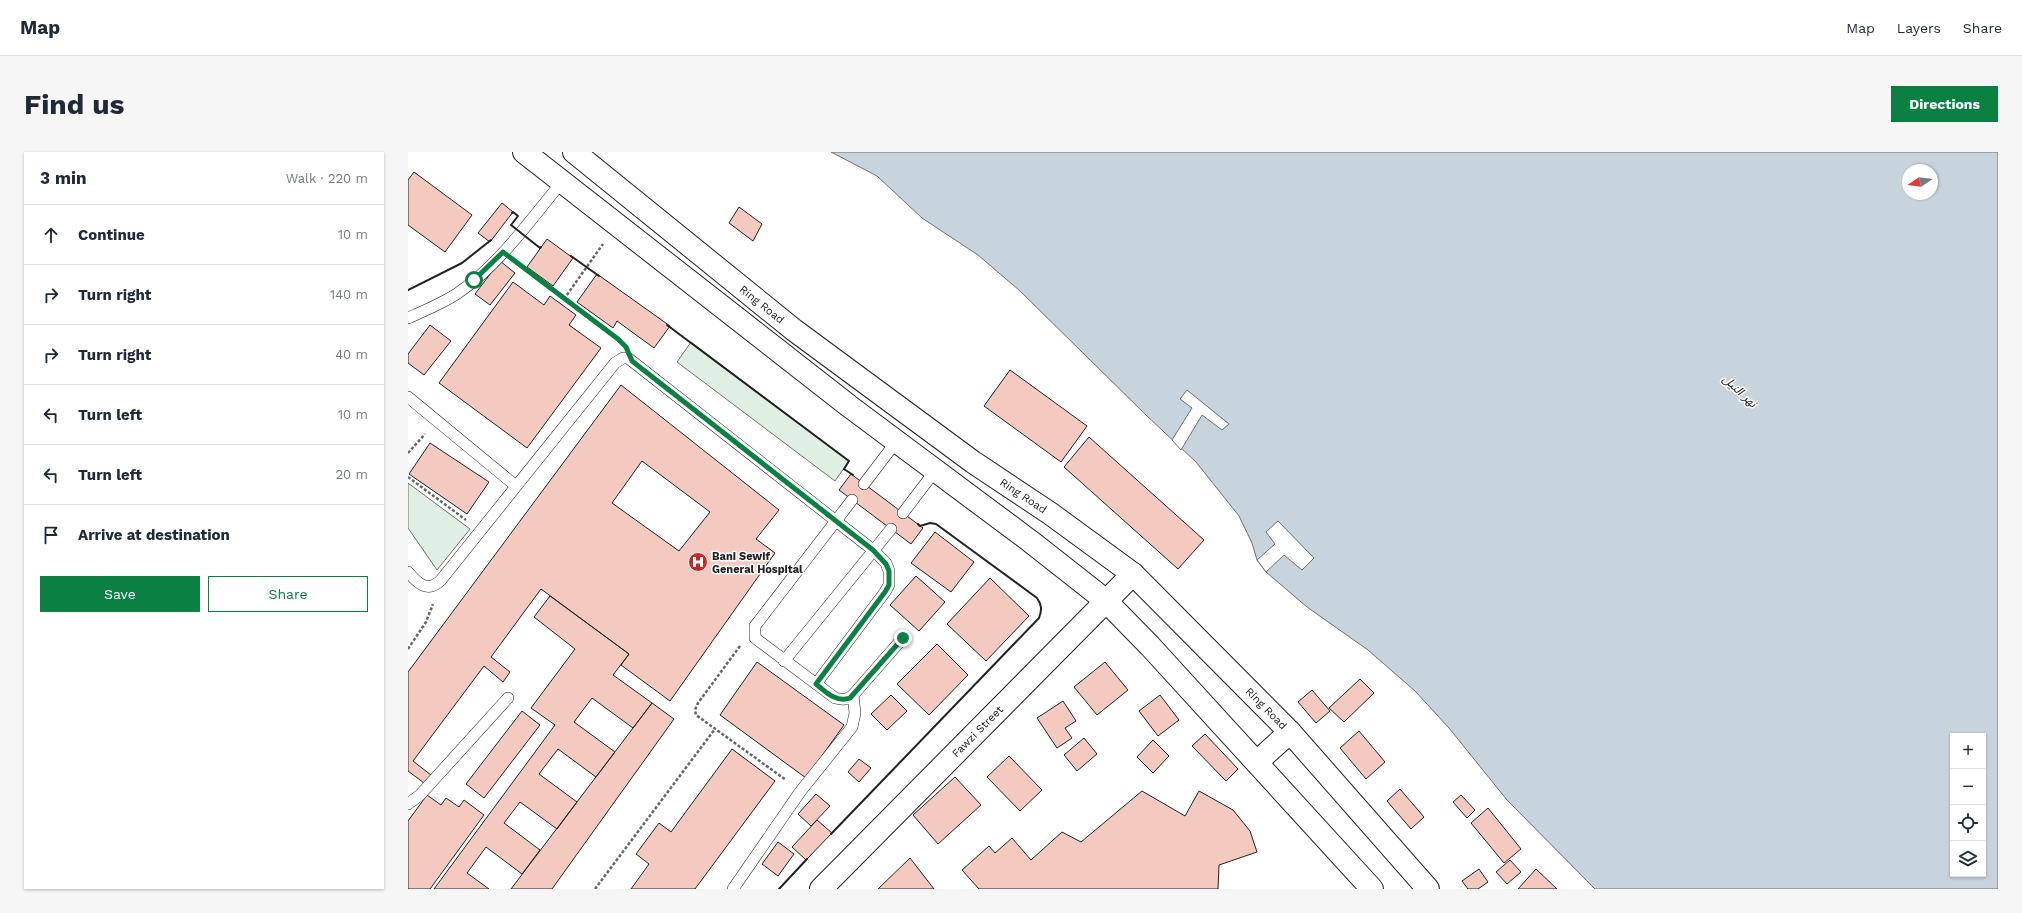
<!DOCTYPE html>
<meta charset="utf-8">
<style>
:root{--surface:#fff;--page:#f6f6f7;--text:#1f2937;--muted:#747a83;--line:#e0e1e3;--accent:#0b8043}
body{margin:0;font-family:"Work Sans","Noto Sans Arabic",sans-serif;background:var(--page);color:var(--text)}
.controls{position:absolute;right:12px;bottom:12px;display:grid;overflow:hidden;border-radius:0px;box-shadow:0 1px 3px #0004}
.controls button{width:36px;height:36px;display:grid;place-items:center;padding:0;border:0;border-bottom:1px solid var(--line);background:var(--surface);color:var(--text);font:20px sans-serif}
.compass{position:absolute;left:1494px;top:12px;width:36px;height:36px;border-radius:50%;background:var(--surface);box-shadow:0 1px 3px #0004;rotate:257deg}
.stop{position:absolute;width:12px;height:12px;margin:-9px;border:3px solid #0b8043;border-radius:50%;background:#fff}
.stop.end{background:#0b8043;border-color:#fff;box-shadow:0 1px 4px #0008}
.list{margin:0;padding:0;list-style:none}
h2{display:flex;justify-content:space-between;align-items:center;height:52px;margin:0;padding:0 16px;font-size:17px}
h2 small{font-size:13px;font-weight:400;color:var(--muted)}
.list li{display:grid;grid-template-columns:26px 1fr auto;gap:12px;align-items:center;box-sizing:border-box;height:60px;padding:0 16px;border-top:1px solid var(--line)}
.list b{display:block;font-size:15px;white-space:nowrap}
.list em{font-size:13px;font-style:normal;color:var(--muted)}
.actions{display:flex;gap:8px;padding:12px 16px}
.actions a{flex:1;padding:9px 0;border:1px solid var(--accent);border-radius:0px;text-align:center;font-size:14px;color:var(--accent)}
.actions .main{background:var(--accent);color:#fff}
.icon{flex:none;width:22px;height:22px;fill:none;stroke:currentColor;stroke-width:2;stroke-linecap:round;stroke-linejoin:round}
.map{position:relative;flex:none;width:1590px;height:737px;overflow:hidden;border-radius:0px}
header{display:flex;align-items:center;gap:24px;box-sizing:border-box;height:56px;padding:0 20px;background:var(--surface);border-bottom:1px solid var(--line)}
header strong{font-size:19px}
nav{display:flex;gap:22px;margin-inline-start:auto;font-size:14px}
.intro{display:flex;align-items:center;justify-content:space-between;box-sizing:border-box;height:96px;padding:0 24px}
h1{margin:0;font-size:28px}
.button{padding:10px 18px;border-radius:0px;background:var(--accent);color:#fff;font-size:14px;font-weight:700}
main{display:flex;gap:24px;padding:0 24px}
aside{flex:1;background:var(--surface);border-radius:0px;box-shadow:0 1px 3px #0004}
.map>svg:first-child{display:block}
.green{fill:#e0efe3;stroke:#6f6f6f}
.water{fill:#c7d3dd;stroke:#6f6f6f;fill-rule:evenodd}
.pier{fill:#fff;stroke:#6f6f6f}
.building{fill:#f3c9c0;stroke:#222;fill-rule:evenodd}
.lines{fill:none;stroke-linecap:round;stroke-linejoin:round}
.lane-casing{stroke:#222;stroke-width:12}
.secondary-casing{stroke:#222;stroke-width:24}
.highway-casing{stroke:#222;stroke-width:24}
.path{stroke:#646464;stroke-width:2.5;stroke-dasharray:3 2;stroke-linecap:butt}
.lane{stroke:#fff;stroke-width:11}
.secondary{stroke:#fff;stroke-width:22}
.highway{stroke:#fff;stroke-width:22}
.wall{stroke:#222;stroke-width:2}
.route{stroke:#0b8043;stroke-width:5}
.labels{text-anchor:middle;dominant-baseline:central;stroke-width:3;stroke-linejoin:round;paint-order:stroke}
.street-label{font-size:11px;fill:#222;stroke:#fff}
.poi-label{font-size:11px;font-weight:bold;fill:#222;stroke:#fff;text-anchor:start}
.water-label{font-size:12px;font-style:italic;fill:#222;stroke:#fff}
</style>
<header>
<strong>Map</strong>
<nav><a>Map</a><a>Layers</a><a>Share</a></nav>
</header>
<div class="intro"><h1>Find us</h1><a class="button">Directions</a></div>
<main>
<aside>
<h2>3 min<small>Walk · 220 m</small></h2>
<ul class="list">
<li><svg class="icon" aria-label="ahead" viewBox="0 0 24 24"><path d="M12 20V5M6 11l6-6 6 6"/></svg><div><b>Continue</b></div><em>10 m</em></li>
<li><svg class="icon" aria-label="right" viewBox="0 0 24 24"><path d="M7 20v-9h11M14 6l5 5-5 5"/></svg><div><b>Turn right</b></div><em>140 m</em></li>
<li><svg class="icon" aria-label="right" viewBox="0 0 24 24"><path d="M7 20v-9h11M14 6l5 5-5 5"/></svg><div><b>Turn right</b></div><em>40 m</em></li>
<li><svg class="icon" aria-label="left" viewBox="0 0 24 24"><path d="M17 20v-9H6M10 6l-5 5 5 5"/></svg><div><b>Turn left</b></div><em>10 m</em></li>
<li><svg class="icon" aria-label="left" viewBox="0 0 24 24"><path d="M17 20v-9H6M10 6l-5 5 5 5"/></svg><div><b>Turn left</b></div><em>20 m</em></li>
<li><svg class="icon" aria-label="arrive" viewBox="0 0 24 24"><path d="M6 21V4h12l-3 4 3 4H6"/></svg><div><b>Arrive at destination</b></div></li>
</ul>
<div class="actions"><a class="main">Save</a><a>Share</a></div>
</aside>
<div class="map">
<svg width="1590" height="737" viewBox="0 0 1590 737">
<rect width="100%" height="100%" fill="#fff"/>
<path class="green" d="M283 190 441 309 427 329 269 210Z
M0 331 62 377 29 418 0 376Z"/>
<path class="water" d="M423 0H1590V737H1187L1099 648 1041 576 1007 539 960 498 899 455 858 420 849 408 844 391 831 364 788 310 739 264 612 139 570 103 514 66 469 24ZM1500 18H1524V42H1500ZM1545 584H1575V722H1545Z"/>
<path class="pier" d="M779 238 821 272 814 278 794 263 773 298 764 288 784 256 772 247Z
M870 369 906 406 894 418 876 403 858 420 849 408 867 392 858 380Z"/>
<path class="building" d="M6 20 64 63 37 100 0 73V28Z
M94 51 105 60 82 90 70 81Z
M331 55 354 72 345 89 321 71Z
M139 87 165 106 145 134 119 115Z
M92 109 107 121 82 153 67 142Z
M189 122 262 174 246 196 209 169 205 176 169 150Z
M105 130 136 153 142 144 168 163 161 173 193 196 119 296 31 231Z
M22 173 43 189 16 223 0 211V202Z
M602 218 679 274 653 310 576 254Z
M213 233 371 358 348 387 367 401 262 549 213 513 221 502 133 437 83 505 102 520 95 530 76 514 5 609 23 623 16 631 0 619V520ZM234 309 302 360 271 399 204 351Z
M681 285 796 388 770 417 656 315Z
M22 291 81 330 59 362 1 322Z
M443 322 515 376 503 392 431 338Z
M527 380 566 410 543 440 503 411Z
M508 424 537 450 511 479 482 453Z
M582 426 621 464 578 509 539 472Z
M142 444 221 502 205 523 244 551 225 576 184 546 166 570 207 600 188 625 150 597 131 622 169 650 149 677 112 650 96 671 132 698 114 722 78 695 59 721 81 737H26L147 573 123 556 167 497 126 465Z
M529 492 560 523 521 563 489 532Z
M349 510 436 573 398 626 312 563Z
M697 510 720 538 689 563 666 535Z
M952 527 966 541 936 570 921 556Z
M904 538 922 559 908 571 890 550Z
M483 543 499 559 479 578 463 562Z
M752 543 771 568 750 584 731 559Z
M655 549 668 569 657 576 664 586 649 596 629 566Z
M244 551 266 567 144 737H103Z
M114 559 132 573 76 646 58 632Z
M951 579 977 610 958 627 932 596Z
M797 582 830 617 818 629 784 594Z
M676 586 689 602 669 619 656 603Z
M745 588 761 604 745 621 729 605Z
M324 597 367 629 287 737H223L241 712 228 702 251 671 263 680Z
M601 604 634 638 612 659 579 625Z
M451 607 463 616 451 630 440 620Z
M547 625 573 653 530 692 505 663Z
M992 637 1016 665 1003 677 979 649Z
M734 639 777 664 791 639 825 658 842 679 849 700 811 713 810 737H571L554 718 581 694 587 701 604 686 623 708 654 680 673 690Z
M408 642 422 654 403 674 390 662Z
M19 643 33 653 38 646 51 655 56 648 76 663 22 737H0V669Z
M1053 643 1067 658 1059 666 1045 650Z
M1080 656 1113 697 1096 711 1063 671Z
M409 668 424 681 398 708 384 695Z
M370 690 386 702 370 724 354 712Z
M502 706 526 737H470Z
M1102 708 1113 720 1099 732 1088 720Z
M1071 717 1080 730 1070 737H1060L1054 729Z
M1128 717 1149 737H1110Z"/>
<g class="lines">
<g class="lane-casing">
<path id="lane" d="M0 166C16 159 35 151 50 141 91 113 122 68 154 30
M0 245 108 334
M456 332 488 290
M444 348 347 474V486L427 546C435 548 439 548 445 543L495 486
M495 361 527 319
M0 420C10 432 20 441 33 428L207 211 215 206H220L465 398 478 411 481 419V433L477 440 408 532
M376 509 483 377
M0 652 12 643 100 546
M325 737 392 640 444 575 447 561 445 543"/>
</g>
<g class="secondary-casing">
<g id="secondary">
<path id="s1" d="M413 737 725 422"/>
</g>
</g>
<g class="highway-casing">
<g id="highway">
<path d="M116 0 441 254 622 389 697 448 742 494 964 737"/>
<path id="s2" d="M166 0 386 178 565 310 643 362 725 422 882 580 1020 737"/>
<path d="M849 610 882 580"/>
</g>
</g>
<path class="path" d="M110 111 212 188
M156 147 195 92
M0 301 17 282
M0 325 58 368
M332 494 290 551 287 558 288 563 378 628
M0 497 18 470 25 452
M187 737 307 577"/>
<use href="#lane" class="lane"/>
<use href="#secondary" class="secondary"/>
<use href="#highway" class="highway"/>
<path class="wall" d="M104 61 105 60 110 64 103 73 132 96 133 95
M163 104 191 124
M0 138 54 111 83 88
M259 173 441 309 436 317 445 323
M423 682 631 466C634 458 634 453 629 446L528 372 522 371 512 374 510 372
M371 737 399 707"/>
</g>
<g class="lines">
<path class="route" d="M66 128 95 100 210 187 218 195 224 209 465 398 478 412 481 419V433L477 440 408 532C418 540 428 551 442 546L495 486"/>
</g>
<defs>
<g id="hospital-disc" transform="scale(1)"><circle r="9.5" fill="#c62828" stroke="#fff"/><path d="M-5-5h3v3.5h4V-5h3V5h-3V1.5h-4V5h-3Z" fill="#fff"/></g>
</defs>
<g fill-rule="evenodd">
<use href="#hospital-disc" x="290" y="410"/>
</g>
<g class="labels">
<g class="street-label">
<text stroke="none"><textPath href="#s2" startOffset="242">Ring Road</textPath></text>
<text stroke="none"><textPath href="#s2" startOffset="566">Ring Road</textPath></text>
<text stroke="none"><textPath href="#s2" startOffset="890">Ring Road</textPath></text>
<text stroke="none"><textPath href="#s1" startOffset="222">Fawzi Street</textPath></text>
</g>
<g class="poi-label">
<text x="304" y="404">Bani Sewif<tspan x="304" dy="13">General Hospital</tspan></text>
</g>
<g class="water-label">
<text transform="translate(1332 239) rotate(43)">نهر النيل</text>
</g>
</g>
</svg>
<div class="controls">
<button>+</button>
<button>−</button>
<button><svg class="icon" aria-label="locate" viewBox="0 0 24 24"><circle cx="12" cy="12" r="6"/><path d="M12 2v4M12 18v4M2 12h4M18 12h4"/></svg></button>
<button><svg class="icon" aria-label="layers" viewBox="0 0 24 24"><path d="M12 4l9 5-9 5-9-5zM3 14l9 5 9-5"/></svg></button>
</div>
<svg class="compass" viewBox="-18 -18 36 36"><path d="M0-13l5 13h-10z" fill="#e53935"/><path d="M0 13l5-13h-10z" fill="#747a83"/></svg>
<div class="stop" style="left:66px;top:128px"></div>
<div class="stop end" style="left:495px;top:486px"></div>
</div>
</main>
